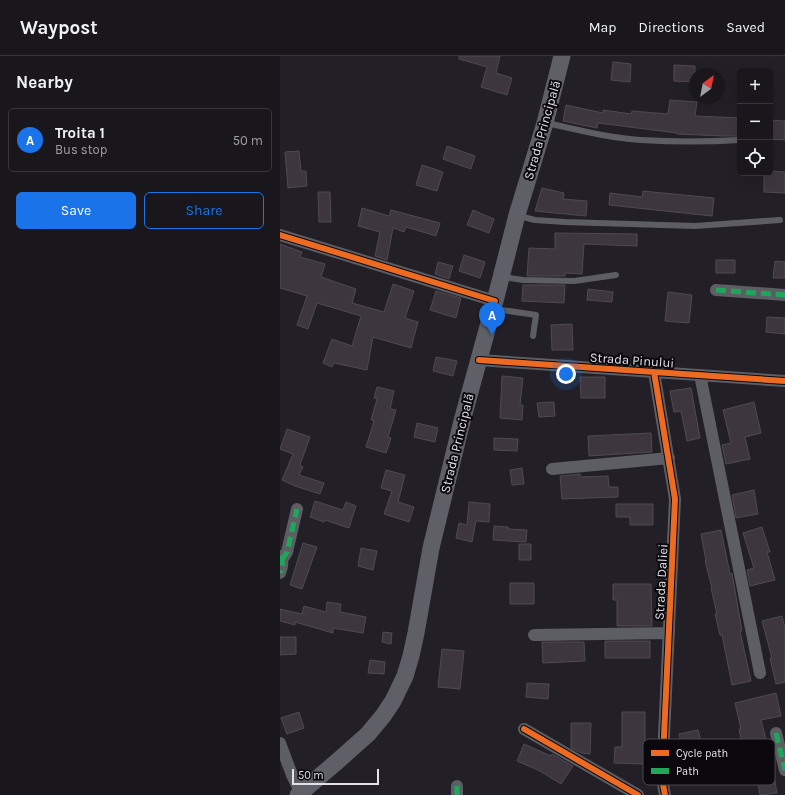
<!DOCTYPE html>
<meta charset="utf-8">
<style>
:root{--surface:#1a171c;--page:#272429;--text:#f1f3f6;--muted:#9f9fa3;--line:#38363b;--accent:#1a73e8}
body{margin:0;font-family:Karla,sans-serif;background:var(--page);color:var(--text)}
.controls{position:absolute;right:12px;top:12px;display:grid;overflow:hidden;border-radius:6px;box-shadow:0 4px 16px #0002}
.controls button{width:36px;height:36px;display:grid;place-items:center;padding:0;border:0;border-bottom:1px solid var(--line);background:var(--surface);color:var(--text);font:20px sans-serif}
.compass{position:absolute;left:409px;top:12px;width:36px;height:36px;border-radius:50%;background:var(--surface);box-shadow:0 4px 16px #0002;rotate:32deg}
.scale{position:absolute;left:12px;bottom:10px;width:87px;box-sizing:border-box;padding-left:4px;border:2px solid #e4e0e9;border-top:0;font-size:11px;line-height:14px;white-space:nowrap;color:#e4e0e9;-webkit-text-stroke:3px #0a080d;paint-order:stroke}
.you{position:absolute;left:286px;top:318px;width:14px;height:14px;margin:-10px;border:3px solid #fff;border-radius:50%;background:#1a73e8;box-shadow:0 0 0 6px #1a73e833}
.badge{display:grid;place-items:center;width:26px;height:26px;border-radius:50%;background:var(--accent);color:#fff;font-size:13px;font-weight:700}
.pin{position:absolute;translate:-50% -33px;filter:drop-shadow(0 1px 2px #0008)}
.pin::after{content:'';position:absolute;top:21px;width:14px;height:12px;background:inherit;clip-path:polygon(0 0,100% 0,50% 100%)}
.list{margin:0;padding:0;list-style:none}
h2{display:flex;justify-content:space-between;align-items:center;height:52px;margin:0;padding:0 16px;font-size:17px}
h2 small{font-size:13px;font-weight:400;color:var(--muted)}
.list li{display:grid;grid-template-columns:26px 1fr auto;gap:12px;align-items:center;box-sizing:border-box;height:64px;margin:0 8px 8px;padding:0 8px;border:1px solid var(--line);border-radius:6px}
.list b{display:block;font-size:15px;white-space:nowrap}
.list p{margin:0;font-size:13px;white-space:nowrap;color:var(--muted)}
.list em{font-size:13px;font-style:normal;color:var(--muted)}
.actions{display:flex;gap:8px;padding:12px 16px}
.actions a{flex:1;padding:9px 0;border:1px solid var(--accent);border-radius:6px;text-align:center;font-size:14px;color:var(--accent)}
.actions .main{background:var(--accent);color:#fff}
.icon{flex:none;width:22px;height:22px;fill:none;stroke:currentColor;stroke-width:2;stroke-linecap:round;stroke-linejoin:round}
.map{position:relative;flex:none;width:505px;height:739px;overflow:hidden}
header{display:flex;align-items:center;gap:24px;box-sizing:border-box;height:56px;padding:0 20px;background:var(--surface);border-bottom:1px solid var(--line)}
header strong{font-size:19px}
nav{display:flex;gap:22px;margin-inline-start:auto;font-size:14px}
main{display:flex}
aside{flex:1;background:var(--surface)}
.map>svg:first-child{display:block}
.building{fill:#3e363e;stroke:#4f4a50}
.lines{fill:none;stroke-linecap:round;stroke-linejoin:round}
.service{stroke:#5d5e63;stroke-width:6}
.minor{stroke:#5d5e63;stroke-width:12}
.secondary{stroke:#5f6067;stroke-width:17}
.quiet{stroke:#20a55d;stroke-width:5;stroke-dasharray:10 5;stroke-linecap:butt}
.cycleway-casing{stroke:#0a080d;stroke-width:8}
.cycleway{stroke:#ed6a23;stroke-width:6}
.labels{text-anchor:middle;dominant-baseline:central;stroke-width:4;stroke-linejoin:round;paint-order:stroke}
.street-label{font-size:13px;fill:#e4e0e9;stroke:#0a080d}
.key{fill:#0a080d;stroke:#4b494f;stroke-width:1}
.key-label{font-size:11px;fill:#e4e0e9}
</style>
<header>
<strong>Waypost</strong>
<nav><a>Map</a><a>Directions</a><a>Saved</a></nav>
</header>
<main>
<aside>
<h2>Nearby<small></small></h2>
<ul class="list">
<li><span class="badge">A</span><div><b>Troita 1</b><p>Bus stop</p></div><em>50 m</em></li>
</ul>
<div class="actions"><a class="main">Save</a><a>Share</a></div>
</aside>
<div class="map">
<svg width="505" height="739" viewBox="0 0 505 739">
<rect width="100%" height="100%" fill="#221f26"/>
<path class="building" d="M179 0H220L216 17 232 22 227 39 201 31 207 11 179 3Z
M333 6 351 8 350 26 331 24Z
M394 9 415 10V26L394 25Z
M390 44 417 46 415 60 460 62V80H442L397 78V77L318 67 317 72 283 65 286 49 323 57V54L351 58 352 55 388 58Z
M490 64 505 65V84L490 83Z
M167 90 195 100 191 113 163 103Z
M19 95 21 115H26L27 130 8 132 5 96Z
M142 109 163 116 157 135 136 129Z
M490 115 505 116V137L484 136V117H490Z
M262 132 284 137 283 143 307 145 306 160 255 155Z
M363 135 434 142 432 160 329 149 330 137 362 141Z
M38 136H50L51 166H39Z
M82 152 109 160 111 154 160 167 156 180 126 171 124 176 113 172 107 204 95 200 100 176 78 170Z
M193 154 214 163 209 177 187 169Z
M275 177 357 178V190L304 188 302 218 285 217V220H247L249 192 275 193Z
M0 188 22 196 20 201 45 208 41 221 76 233 72 247 104 256 113 228 134 235 125 262 138 266 131 292 93 281 87 314 54 307 52 311 43 307 52 283 72 290 81 260 37 247 28 273 17 269 27 240 0 232Z
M184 199 205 206 200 222 179 215Z
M436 204H455V217H436Z
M495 205 505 206V222H493Z
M158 206 173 210 169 223 155 218Z
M243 229H285L284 247 242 245Z
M308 233 333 236 332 246 307 244Z
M156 235 181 242 176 262 150 254Z
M388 236 412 239 409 267 385 265Z
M487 261 505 262V278L486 276Z
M292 268 293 294H272L271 269Z
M156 301 177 305 173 320 153 315Z
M222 320 243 322 240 349H243L242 364 220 362Z
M300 321H325V342H301Z
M97 331 114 335 110 353 116 354 108 381 111 382 106 397 86 391 94 365 91 364 97 343 94 342Z
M411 332 420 382 407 385 401 355 394 356 390 335Z
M274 346 275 360 259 361 257 347Z
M474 346 481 377 465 381 470 403 446 408 442 389 451 387 443 354Z
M137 367 158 372 155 386 134 381Z
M7 373 30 381 20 409 23 411 19 419 44 427 40 438 15 430 2 424 13 398 0 393Z
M371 377 372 396 309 400 308 380Z
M214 382 238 383 237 395 214 394Z
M242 412 244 428 232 429 230 414Z
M106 414 125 419 118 446 134 451 129 466 104 458 112 435 101 432Z
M300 418V421L328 420 329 431H338V441L282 443 280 420Z
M474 434 478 458 456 462 452 439Z
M35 445 63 454 66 446 76 450 69 472 45 464 44 466 30 461Z
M189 446 210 448 209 466 196 465 192 486 176 482 179 467 187 469Z
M336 448H373V469H350V461H336Z
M214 470 228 471V473L247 474 246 486 213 484Z
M482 471 490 496H487L495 524 470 530 467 514 474 512 463 477Z
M441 474 450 518 452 517 462 575H460L471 625 452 629 442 579H440L435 558H437L431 532H432L425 505H426L421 478Z
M23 487 37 491 22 533 10 529Z
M239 488H251V504H239Z
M81 492 97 495 93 514 78 510Z
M230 527H254V548H230Z
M333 528H371L372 570H337V544H333Z
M47 546 61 548 60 556 86 561 83 577 53 572V577L15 566V569L0 565V553L22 558 24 550 46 556Z
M502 560 505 572V626L496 628 490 602H492L482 565Z
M103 576 112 577 111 588 102 586Z
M0 581H16V598L0 599Z
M325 585H370V602H325Z
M262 586H304L305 605 263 607Z
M162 593 184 595 180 633 158 631Z
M90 604 105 606 104 618 88 617Z
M247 627 269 628 268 643 246 641Z
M496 637 501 660 481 664 488 691 464 696 459 673H461L455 647Z
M19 656 24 672 7 678 1 662Z
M342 656H365V688H364V708L334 707 335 691H342Z
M291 667H311L310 698 301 697 291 692Z
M418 674 424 696 405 701 399 678Z
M244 688 271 700 272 698 293 710 281 728 260 715 237 705Z
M493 714 497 737 480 739 476 717Z"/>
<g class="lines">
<path class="service" d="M267 67C298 74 330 82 361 84 394 86 427 86 460 84
M239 160 255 164 285 166 415 170 500 164
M223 221 243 224 294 225 336 219
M215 253 256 259 253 280"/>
<path class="minor" d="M0 179 215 245
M436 234 505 239
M199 304 505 325
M374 316 395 443 382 723 385 739
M420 319 480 617
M272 413 389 402
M0 500C4 506 2 511 0 517
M2 504 7 496 17 453
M254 579 389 577
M244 673 358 739
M496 677 505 714
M0 687 12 719 21 737
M177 730V739"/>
<path class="secondary" d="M18 739 60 703 88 678 103 660 113 645 125 620 131 600 136 577 151 492 182 365 215 245 237 159 265 67 282 0"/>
<path class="quiet" d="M436 234 505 239
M0 500C4 506 2 511 0 517
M2 504 7 496 17 453
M496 677 505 714
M177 730V739"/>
<g class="cycleway-casing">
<path id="cycleway" d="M0 179 215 245
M199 304 505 325
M374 316 395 443 382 723 385 739
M244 673 358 739"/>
</g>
<use href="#cycleway" class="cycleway"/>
</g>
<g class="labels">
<g class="street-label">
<text transform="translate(262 74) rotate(-74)">Strada Principală</text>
<text transform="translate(352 304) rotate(4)">Strada Pinului</text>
<text transform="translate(177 387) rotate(-76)">Strada Principală</text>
<text transform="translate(381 526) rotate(-87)">Strada Daliei</text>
</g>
</g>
<rect x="363" y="683" width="132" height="46" rx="6" class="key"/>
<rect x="371" y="694" width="18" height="6" fill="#ed6a23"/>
<rect x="371" y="712" width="18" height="6" fill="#20a55d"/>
<g class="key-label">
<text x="396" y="701">Cycle path</text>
<text x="396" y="719">Path</text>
</g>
</svg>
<div class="controls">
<button>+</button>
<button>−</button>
<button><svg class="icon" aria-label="locate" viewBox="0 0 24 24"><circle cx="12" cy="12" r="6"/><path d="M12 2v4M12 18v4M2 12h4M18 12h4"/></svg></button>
</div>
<svg class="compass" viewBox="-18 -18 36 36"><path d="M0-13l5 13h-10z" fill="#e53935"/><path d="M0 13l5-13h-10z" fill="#9f9fa3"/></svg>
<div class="scale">50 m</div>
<div class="you"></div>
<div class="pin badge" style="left:212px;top:279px">A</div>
</div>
</main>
